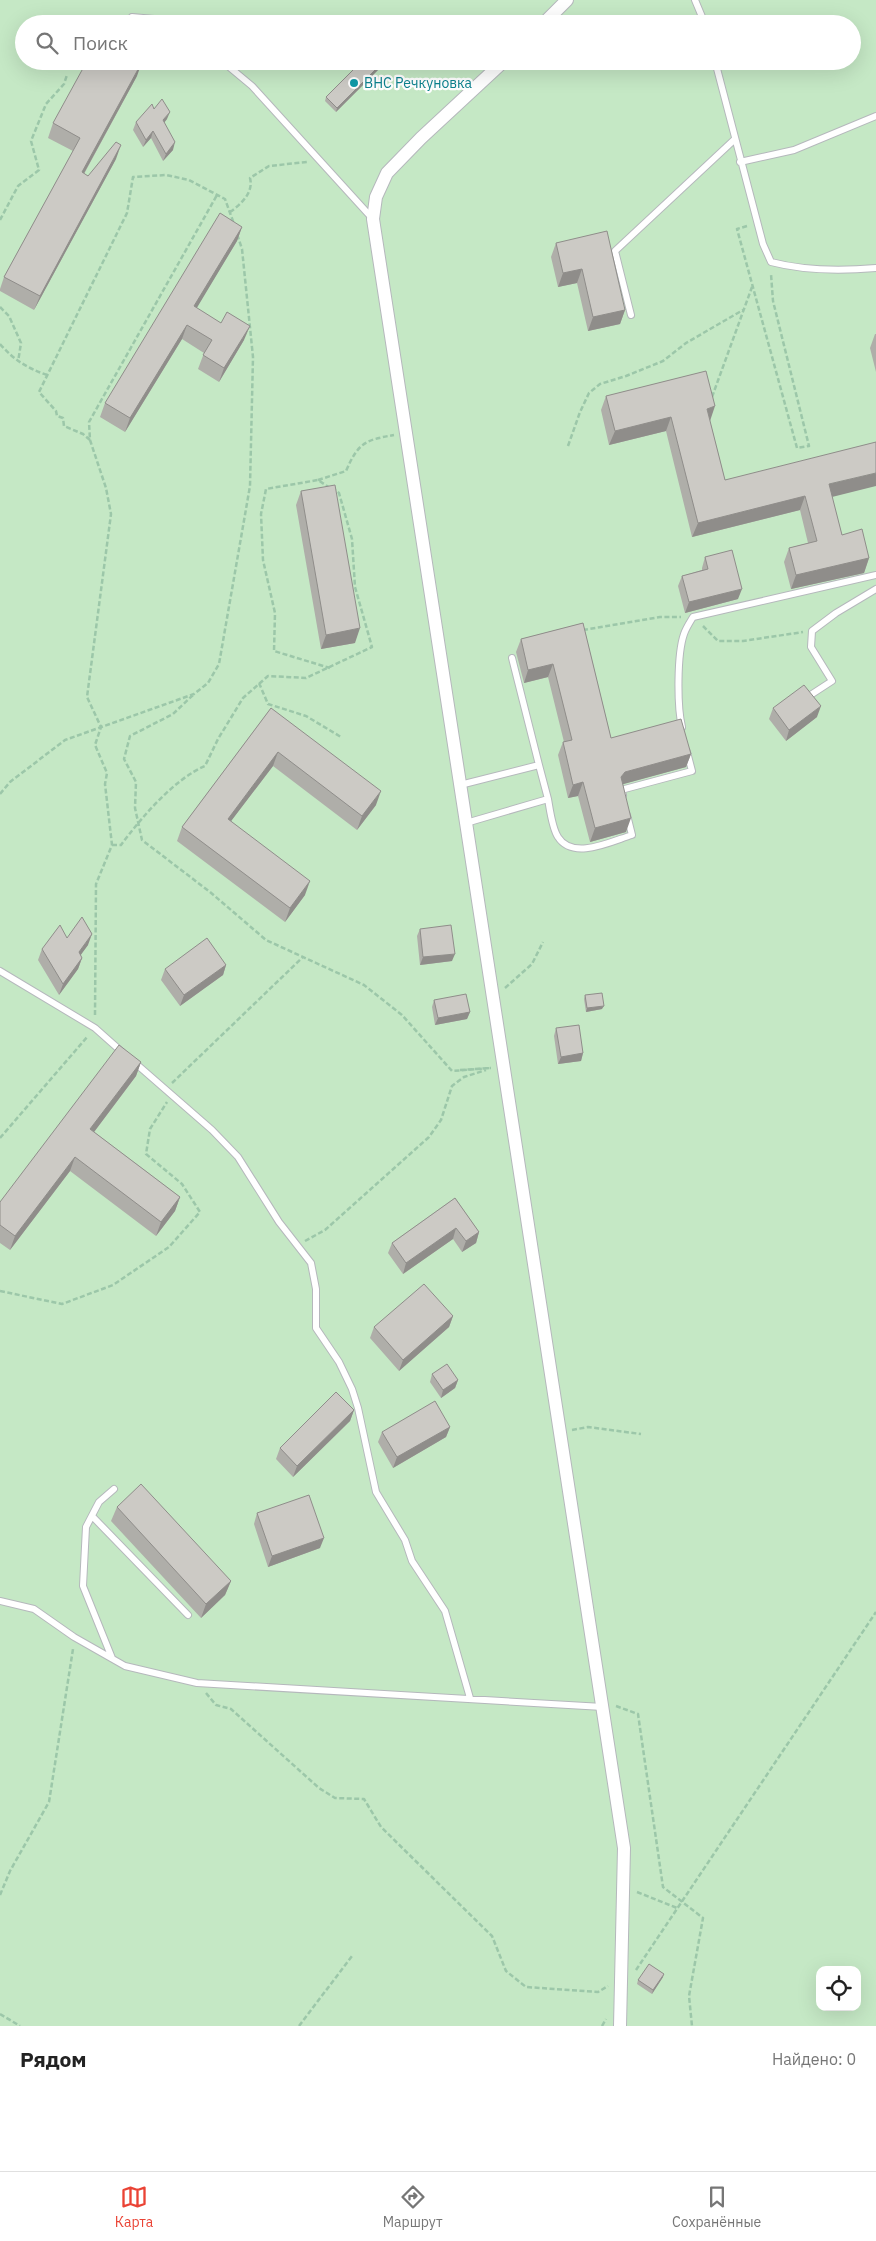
<!DOCTYPE html>
<html lang="ru">
<meta charset="utf-8">
<style>
:root{--surface:#fff;--page:#f2f2f2;--text:#222;--muted:#767676;--line:#e0e0e0;--accent:#ea4335}
body{margin:0;font-family:"IBM Plex Sans",sans-serif;background:var(--page);color:var(--text)}
.controls{position:absolute;right:15px;bottom:15px;display:grid;overflow:hidden;border-radius:10px;box-shadow:0 5px 20px #0002}
.controls button{width:45px;height:45px;display:grid;place-items:center;padding:0;border:0;border-bottom:1px solid var(--line);background:var(--surface);color:var(--text);font:25px sans-serif}
.list{margin:0;padding:0;list-style:none}
h2{display:flex;justify-content:space-between;align-items:center;height:65px;margin:0;padding:0 20px;font-size:21px}
h2 small{font-size:16px;font-weight:400;color:var(--muted)}
.icon{flex:none;width:28px;height:28px;fill:none;stroke:currentColor;stroke-width:2;stroke-linecap:round;stroke-linejoin:round}
.map{position:relative;flex:none;width:876px;height:2026px;overflow:hidden}
.search{position:absolute;background:var(--surface);box-shadow:0 5px 20px #0002;left:15px;right:15px;top:15px;height:55px;display:flex;align-items:center;gap:12px;box-sizing:border-box;padding:0 18px;border-radius:28px;color:var(--muted);font-size:19px}
.sheet{height:145px;background:var(--surface)}
nav{display:flex;justify-content:space-around;align-items:center;box-sizing:border-box;height:70px;border-top:1px solid var(--line);background:var(--surface);font-size:14px;color:var(--muted)}
nav a{display:grid;justify-items:center;gap:2px}
nav .on{color:var(--accent)}
.map>svg:first-child{display:block}
.green{fill:#c5e8c5;fill-rule:evenodd}
.lines{fill:none;stroke-linecap:round;stroke-linejoin:round}
.lane-casing{stroke:#b5b8bc;stroke-width:8}
.street-casing{stroke:#b5b8bc;stroke-width:14}
.path{stroke:#9cc7a9;stroke-width:2.5;stroke-dasharray:5 2.5;stroke-linecap:butt}
.lane{stroke:#fff;stroke-width:6}
.street{stroke:#fff;stroke-width:12}
.wall{fill:#afaea9}
.shaded-wall{fill:#8f8d8a}
.building{fill:#cccac5;stroke:#8f8d8a}
.culture-dot{fill:#0f9aa8;stroke:#fff;stroke-width:2}
.labels{text-anchor:middle;dominant-baseline:central;stroke-width:4.5;stroke-linejoin:round;paint-order:stroke}
.culture-label{font-size:14px;fill:#0d838f;stroke:#fff;text-anchor:start}
</style>
<div class="map">
<svg width="876" height="2026" viewBox="0 0 876 2026">
<rect width="100%" height="100%" fill="#f1efe8"/>
<path class="green" d="M0 0H876V2026H0ZM24 24H852V61H24ZM820 1970H857V2007H820Z"/>
<g class="lines">
<g class="lane-casing">
<path id="lane" d="M695 0 705 24
M132 17 154 19 163 24
M222 61 252 86 372 218
M715 61 763 244 771 262C805 271 841 271 876 268
M740 162 794 150 876 116
M631 315 615 251 735 139
M512 658 539 765
M809 696 832 681 811 647 812 631 836 613 876 589
M682 727C677 706 677 654 684 634 686 628 690 622 693 617L876 575
M460 785 539 765 548 799 466 823
M623 795 621 790 692 771 687 752
M548 799C550 810 552 828 558 837 573 861 612 841 632 835L627 815
M0 971 95 1028 122 1052
M134 1062 212 1130 238 1157 279 1222 311 1263 316 1289V1328L339 1362 352 1389 358 1408 376 1492 405 1540 412 1561 445 1611 470 1698
M92 1516 188 1615
M0 1601 34 1609 74 1637 125 1666 197 1683 603 1707
M112 1658 83 1586 86 1527 99 1502 114 1489"/>
</g>
<g class="street-casing">
<path id="street" d="M543 24 567 0
M504 61 421 138 387 173 376 197 373 219 624 1848 620 2026"/>
</g>
<path class="path" d="M230 212C240 205 254 193 250 178L269 166 307 162
M0 220 18 186 39 170 31 141 46 104 64 84 67 75
M747 226 737 229 797 448 809 446 773 301 771 274
M0 307 9 316 21 343 18 362
M0 344C14 360 27 368 47 375
M712 397 752 287
M90 440 83 434 64 426 63 418 57 416 56 411 39 392 127 213 133 177 166 175 189 180 225 199 234 224
M568 446 580 412 589 393 600 384 626 376 663 361 686 343 743 310
M318 480 346 471C358 443 365 440 394 435
M330 488 318 480 266 489 261 514 263 560 275 613 274 651 330 668
M703 626 718 641H743L803 632
M583 630 660 617H681
M259 683 268 704 306 716 341 737
M193 695 173 714 130 736 124 759 136 782 135 808 142 840 210 892 266 940 364 985 402 1015 452 1071 491 1068
M0 794 10 782 65 740 194 694 208 683 219 664 250 486 253 357 242 249 237 234
M112 845H121C141 818 174 779 205 766L218 739 243 698 268 676 306 678 372 647 355 587 352 539 339 493 335 490
M505 988 532 964 543 942
M95 1015 96 884 112 845 105 784 107 773 95 745 101 727 87 697 111 514 106 488 90 440 89 422 217 195
M460 1070 491 1068
M172 1083 303 957
M0 1138 88 1036
M305 1241 325 1230 429 1137 441 1120 452 1086 464 1077 486 1070
M0 1291 62 1304 113 1285 169 1247 200 1212 182 1184 146 1154 150 1129 167 1102
M572 1430 588 1427 641 1434
M206 1693 216 1705 231 1709 319 1788 335 1798 364 1799 381 1827 492 1936 506 1971 526 1987 598 1992 608 1986
M616 1706 638 1714 663 1887 703 1918 689 1996 692 2026
M637 1892 677 1908
M0 1895 10 1871 49 1802 73 1649
M636 1970 876 1612
M0 2014 20 2026
M299 2026 352 1956
M602 2026 606 2019"/>
<use href="#lane" class="lane"/>
<use href="#street" class="street"/>
</g>
<path class="wall" d="M383 65 336 112 325 101 326 97Z
M137 76 84 174 88 176 116 159 34 310 0 291V289L4 277 73 151 48 138 53 123Z
M154 109 167 119 164 122 173 150 163 161 151 138 143 147 133 130 136 122Z
M242 227 237 241 196 308 244 340 219 382 198 369 204 353 182 339 125 432 100 417 105 403Z
M556 243 625 310 620 324 588 331 577 283 558 287 551 257Z
M875 334H876V372L870 348Z
M606 396 710 421 725 480 832 497 842 535 869 558 864 573 791 589 784 562 789 548 808 543 800 510 692 537 666 431 609 445 601 410Z
M301 491 355 643 321 649 296 505Z
M705 557 738 599 685 613 678 586 682 576 702 570V568Z
M583 623 611 738 691 754 686 767 623 784 626 832 590 842 578 796 568 798 558 755 563 742H564L548 677 524 683 516 652 521 639Z
M271 708 376 805 357 830 273 766 231 821 305 895 285 922 177 841 182 827Z
M773 708 817 717 786 741 769 719Z
M420 929 452 961 420 965 417 936Z
M67 938 88 945 80 955 82 958 78 969 59 995 38 960 42 949Z
M226 965 223 975 180 1006 161 980 165 969Z
M585 995 602 1009 586 1012 584 999Z
M434 1000 470 1012 467 1019 435 1025 432 1007Z
M556 1028 583 1053 581 1061 558 1064 554 1036Z
M141 1062 136 1076 94 1132 180 1197 175 1211 156 1236 70 1171 10 1250 0 1243V1202Z
M455 1198 479 1232 476 1243 462 1252 453 1239 403 1274 388 1253 392 1243Z
M453 1316 449 1327 399 1371 370 1338 374 1327Z
M432 1374 458 1380 455 1388 441 1398 430 1382Z
M354 1410 350 1421 293 1477 276 1459 280 1448Z
M450 1427 446 1437 393 1468 378 1442 382 1432Z
M117 1507 231 1581 225 1595 201 1618 111 1521Z
M257 1513 320 1548 268 1567 254 1524Z
M663 1977 652 1994 637 1984 638 1980Z"/>
<path class="shaded-wall" d="M384 61 383 65 336 112 337 108Z
M142 62 137 76 77 186 82 172Z
M170 112 167 119 161 127 163 120Z
M153 131 151 138 143 147 146 140Z
M175 142 173 150 163 161 166 154Z
M121 145 116 159 34 310 40 296Z
M242 227 237 241 189 321 194 306Z
M582 269 577 283 558 287 563 273Z
M625 310 620 324 588 331 593 317Z
M187 325 182 339 125 432 130 418Z
M250 326 244 340 219 382 224 368Z
M715 406 710 421 707 409Z
M671 417 666 431 609 445 615 431Z
M876 473V486L824 499 829 484Z
M805 496 800 510 692 537 698 523Z
M869 558 864 573 791 589 796 575Z
M742 589 738 599 685 613 689 602Z
M360 628 355 643 321 649 326 635Z
M553 664 548 677 524 683 528 670Z
M821 706 817 717 786 741 789 730Z
M278 752 273 766 222 833 228 819Z
M691 754 686 767 620 785 621 777 625 772Z
M583 782 578 796 568 798 573 785Z
M381 791 376 805 357 830 362 816Z
M631 818 626 832 590 842 595 828Z
M310 881 305 895 285 922 290 908Z
M92 934 88 945 75 963 79 952Z
M455 954 452 961 420 965 423 957Z
M82 958 78 969 59 995 63 984Z
M226 965 223 975 180 1006 184 995Z
M604 1006 602 1009 586 1012 587 1008Z
M470 1012 467 1019 435 1025 438 1018Z
M583 1053 581 1061 558 1064 561 1057Z
M141 1062 136 1076 85 1144 90 1129Z
M75 1157 70 1171 10 1250 15 1236Z
M180 1197 175 1211 156 1236 161 1222Z
M456 1228 453 1239 403 1274 406 1263Z
M479 1232 476 1243 462 1252 466 1241Z
M453 1316 449 1327 399 1371 403 1360Z
M458 1380 455 1388 441 1398 443 1390Z
M354 1410 350 1421 293 1477 297 1466Z
M450 1427 446 1437 393 1468 397 1457Z
M324 1538 320 1548 268 1567 272 1556Z
M231 1581 225 1595 201 1618 206 1604Z
M664 1974 663 1977 652 1994 653 1990Z"/>
<path class="building" d="M87 61H141L142 62 82 172 88 176 116 142 121 145 40 296 4 277 80 138 53 123Z
M362 61H384L337 108 326 97Z
M162 99 170 112 163 120 175 142 166 154 153 131 146 140 136 122 152 104 154 109Z
M220 213 242 227 194 306 221 323 227 312 250 326 224 368 203 355 212 340 187 325 130 418 105 403Z
M607 231 625 310 593 317 582 269 563 273 556 243Z
M706 371 715 406 707 409 725 480 876 442V473L829 484 842 535 862 529 869 558 796 575 789 548 817 541 805 496 698 523 671 417 615 431 606 396Z
M335 485 360 628 326 635 301 491Z
M732 550 742 589 689 602 682 576 708 569 705 557Z
M583 623 611 738 681 719 691 754 625 772 621 777 631 818 595 828 583 782 573 785 563 742 572 740 553 664 528 670 521 639Z
M804 685 821 706 789 730 773 708Z
M271 708 381 791 362 816 278 752 228 819 310 881 290 908 182 827Z
M82 917 92 934 79 952 82 958 63 984 42 949 60 925 67 938Z
M451 925 455 954 423 957 420 929Z
M207 938 226 965 184 995 165 969Z
M602 993 604 1006 587 1008 585 995Z
M466 994 470 1012 438 1018 434 1000Z
M579 1025 583 1053 561 1057 556 1028Z
M119 1045 141 1062 90 1129 180 1197 161 1222 75 1157 15 1236 0 1225V1202Z
M455 1198 479 1232 466 1241 456 1228 406 1263 392 1243Z
M424 1284 453 1316 403 1360 374 1327Z
M447 1364 458 1380 443 1390 432 1374Z
M336 1392 354 1410 297 1466 280 1448Z
M435 1401 450 1427 397 1457 382 1432Z
M141 1484 231 1581 206 1604 117 1507Z
M309 1495 324 1538 272 1556 257 1513Z
M649 1964 664 1974 653 1990 638 1980Z"/>
<circle class="culture-dot" cx="354" cy="83" r="5"/>
<g class="labels">
<g class="culture-label">
<text x="364" y="83">ВНС Речкуновка</text>
</g>
</g>
</svg>
<div class="controls">
<button><svg class="icon" aria-label="locate" viewBox="0 0 24 24"><circle cx="12" cy="12" r="6"/><path d="M12 2v4M12 18v4M2 12h4M18 12h4"/></svg></button>
</div>
<div class="search"><svg class="icon" aria-label="search" viewBox="0 0 24 24"><circle cx="10" cy="10" r="6"/><path d="M15 15l6 6"/></svg>Поиск</div>
</div>
<section class="sheet">
<h2>Рядом<small>Найдено: 0</small></h2>
<ul class="list">
</ul>
</section>
<nav>
<a class="on"><svg class="icon" aria-label="map" viewBox="0 0 24 24"><path d="M3 6l6-2 6 2 6-2v14l-6 2-6-2-6 2zM9 4v14M15 6v14"/></svg>Карта</a>
<a><svg class="icon" aria-label="directions" viewBox="0 0 24 24"><path d="M12 3l9 9-9 9-9-9zM9 14v-3h6M13 9l2 2-2 2"/></svg>Маршрут</a>
<a><svg class="icon" aria-label="saved" viewBox="0 0 24 24"><path d="M7 4h10v16l-5-4-5 4z"/></svg>Сохранённые</a>
</nav>
